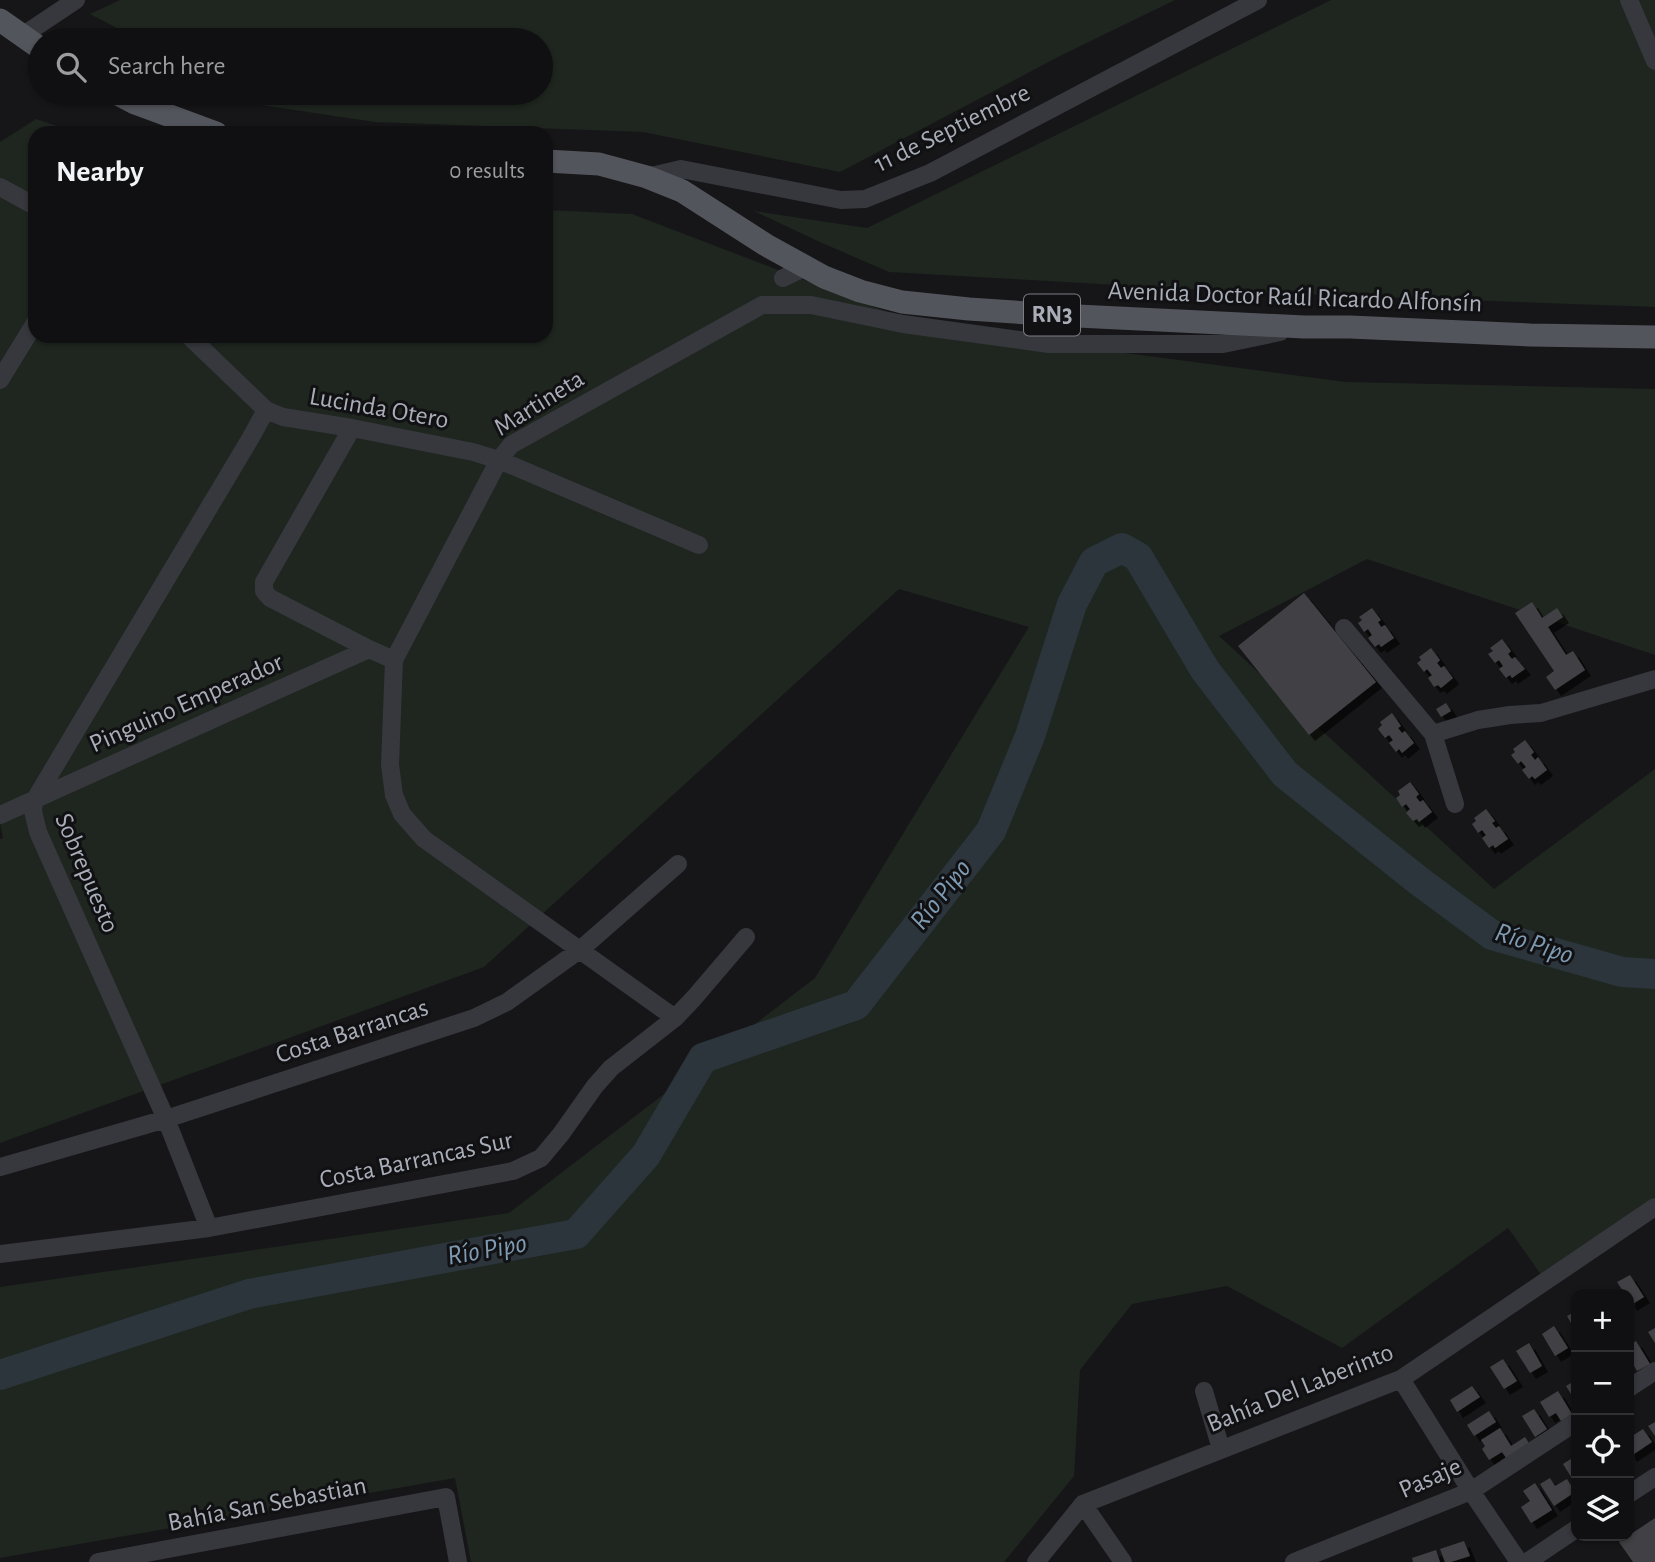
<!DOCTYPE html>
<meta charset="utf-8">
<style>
:root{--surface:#101012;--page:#19191b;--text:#f1f3f6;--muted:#9c9d9f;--line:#303032}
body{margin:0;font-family:"Alegreya Sans",sans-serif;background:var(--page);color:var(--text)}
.controls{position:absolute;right:21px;bottom:21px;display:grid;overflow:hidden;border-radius:14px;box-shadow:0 2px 5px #0004}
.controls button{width:63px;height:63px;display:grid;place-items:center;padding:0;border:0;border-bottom:2px solid var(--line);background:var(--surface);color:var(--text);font:35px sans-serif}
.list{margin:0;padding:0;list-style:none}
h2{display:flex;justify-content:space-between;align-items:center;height:91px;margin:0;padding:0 28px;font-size:30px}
h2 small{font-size:23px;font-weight:400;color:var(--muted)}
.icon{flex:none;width:38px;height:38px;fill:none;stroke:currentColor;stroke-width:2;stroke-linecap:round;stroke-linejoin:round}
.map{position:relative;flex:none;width:1655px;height:1562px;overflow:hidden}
.search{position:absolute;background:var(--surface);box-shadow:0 2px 5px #0004;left:28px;top:28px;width:525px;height:77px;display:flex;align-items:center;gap:18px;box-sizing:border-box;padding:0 24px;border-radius:38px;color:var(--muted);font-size:26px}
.panel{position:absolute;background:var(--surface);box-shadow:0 2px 5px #0004;left:28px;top:126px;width:525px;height:217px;border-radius:21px}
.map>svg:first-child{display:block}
.green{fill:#1e261f}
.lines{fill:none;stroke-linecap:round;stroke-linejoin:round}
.river{stroke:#2c353c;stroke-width:30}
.building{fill:#404145;filter:url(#shadow)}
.minor{stroke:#37383d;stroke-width:18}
.major{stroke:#53555c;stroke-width:23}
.labels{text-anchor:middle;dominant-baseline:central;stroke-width:6;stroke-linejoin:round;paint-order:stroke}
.shield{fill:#111113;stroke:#7b7e86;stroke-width:2}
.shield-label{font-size:24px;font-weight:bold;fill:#a8adb8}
.street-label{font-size:26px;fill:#a8adb8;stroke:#111113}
.water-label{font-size:28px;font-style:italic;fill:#7f9bb3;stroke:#111113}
</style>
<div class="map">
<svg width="1655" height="1562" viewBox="0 0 1655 1562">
<defs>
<filter id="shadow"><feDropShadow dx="6" dy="6" stdDeviation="0" flood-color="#0009"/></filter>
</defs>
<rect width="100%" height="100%" fill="#161618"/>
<path class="green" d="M120 0H1175L1062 55 840 172 643 132 375 122 261 105 238 93H541V40H140L90 14Z
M1331 0H1655V307L1242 292 889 272 822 243 754 211 867 228Z
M36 119 78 133H35V336H546V210L632 214 927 327 1346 382 1655 389V655L1367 559 1219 636 1494 889 1655 769V1197L1542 1276 1508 1228 1342 1348 1227 1286 1132 1304 1080 1370 1074 1476 1004 1562H471L455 1478 0 1558V1287L509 1213 815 978 1029 627 899 589 484 967 0 1143V839L3 838 0 823V142Z"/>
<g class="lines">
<path class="river" d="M0 1375 249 1294 576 1234 646 1155 703 1058 856 1005 991 831 1030 736 1072 604 1094 562 1122 548 1138 557 1205 670 1285 774 1419 881 1492 935 1622 972 1655 974"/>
</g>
<path class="building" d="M1304 593 1376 682 1309 735 1238 646Z
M1532 602 1542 618 1557 608 1563 617 1548 627 1566 655 1573 651 1585 670 1555 690 1546 677 1554 671 1515 613Z
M1372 608 1381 620 1378 622 1381 627 1385 625 1394 638 1381 647 1379 644 1375 647 1368 638 1372 635 1368 629 1364 632 1358 623 1362 620 1359 617Z
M1502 639 1511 651 1508 654 1512 659 1515 657 1525 669 1512 678 1510 675 1506 678 1499 669 1503 666 1499 660 1495 663 1488 654 1493 651 1490 648Z
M1431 648 1440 660 1437 663 1441 668 1444 666 1453 678 1441 688 1438 685 1434 687 1428 678 1432 675 1427 669 1424 672 1417 663 1421 660 1419 657Z
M1446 703 1451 711 1441 717 1436 709Z
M1392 713 1401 726 1398 728 1402 733 1405 731 1414 743 1402 753 1399 749 1396 752 1389 743 1393 740 1389 735 1385 738 1378 729 1382 725 1380 722Z
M1525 740 1534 752 1531 755 1535 760 1538 757 1547 770 1535 779 1532 776 1529 779 1522 770 1526 767 1521 761 1518 764 1511 755 1515 752 1513 749Z
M1410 782 1419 794 1416 797 1420 802 1423 800 1432 812 1419 822 1417 819 1413 821 1406 813 1410 809 1406 804 1402 807 1396 798 1400 795 1398 791Z
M1486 809 1495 821 1492 823 1496 828 1499 826 1508 839 1495 848 1493 845 1489 848 1482 838 1486 835 1482 830 1478 833 1472 824 1476 821 1474 818Z
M1630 1275 1644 1297 1631 1305 1629 1301V1294H1625L1617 1282Z
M1576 1311V1332L1567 1316Z
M1554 1326 1568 1348 1555 1356 1542 1334Z
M1655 1328V1343L1648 1332Z
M1636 1341 1650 1364 1637 1371 1629 1357V1346Z
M1529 1343 1542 1366 1530 1373 1516 1351Z
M1503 1359 1517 1381 1504 1389 1490 1367Z
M1576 1380V1402L1566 1386Z
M1472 1386 1480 1397 1457 1412 1450 1400Z
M1558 1391 1572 1414 1561 1421 1556 1413 1549 1417 1540 1402Z
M1534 1409 1547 1429 1535 1437 1522 1416Z
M1489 1411 1496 1422 1474 1436 1467 1425Z
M1655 1422V1436L1648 1426Z
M1500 1428 1511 1446 1525 1437 1532 1448 1509 1462 1502 1452 1489 1460 1482 1449 1485 1446 1481 1440Z
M1643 1429 1652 1442 1631 1456 1629 1453V1438Z
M1574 1457 1576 1460V1485L1563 1464Z
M1550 1478 1555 1486 1567 1479 1575 1492 1554 1506 1540 1484Z
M1535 1483 1552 1510 1531 1523 1521 1507 1530 1501 1523 1491Z
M1655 1518V1562H1633L1619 1542Z
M1464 1541 1470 1556 1451 1562H1445L1440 1549Z
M1436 1550 1440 1562H1413L1412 1558Z"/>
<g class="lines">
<path class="minor" d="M1629 0 1655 61
M22 36 76 0
M647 177 681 169 841 200 865 199 930 173 1258 0
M0 187 35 206
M783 278 806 267
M189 336 266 410 283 417 352 428 473 452 499 460 699 545
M0 380 35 323
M352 428 264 582V591L270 598 369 649
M1344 628 1433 734 1478 720 1510 715 1541 713 1655 679
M1433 734 1455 804
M0 815 369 649 394 660
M675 1018 424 839 402 814 394 795 390 765 394 660 499 460 511 445 762 305H811L903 324 1049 344H1223L1280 332
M0 1167 166 1119 474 1018 507 1002 581 949 678 864
M209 1228 166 1119 38 832 33 811 34 801 250 439 266 410
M0 1254 209 1228 513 1171 541 1158 561 1134 595 1086 611 1068 675 1018 694 998 746 937
M1401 1379 1471 1491 1519 1562
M1629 1388 1655 1371
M1204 1391 1221 1449
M1629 1494 1655 1477
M1083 1504 1123 1562
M98 1562 446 1497 458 1562
M1036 1562 1083 1504 1401 1379 1655 1207
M1294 1562 1471 1491 1576 1422
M1527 1562 1576 1529"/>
<path class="major" d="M0 20 40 48
M116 93 135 103 216 133
M546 161 599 164 647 177 682 191 766 245 824 277 860 291 902 302 969 309 1057 315 1304 327H1350L1530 335 1655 337"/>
</g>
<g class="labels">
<rect class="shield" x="1024" y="294.5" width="56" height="41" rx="5"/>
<g class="shield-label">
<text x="1052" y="315">RN3</text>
</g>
<g class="street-label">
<text transform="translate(952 128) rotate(-26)">11 de Septiembre</text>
<text transform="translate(1295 297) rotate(2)">Avenida Doctor Raúl Ricardo Alfonsín</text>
<text transform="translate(539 403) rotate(-32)">Martineta</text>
<text transform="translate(379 408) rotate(10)">Lucinda Otero</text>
<text transform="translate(186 703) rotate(-24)">Pinguino Emperador</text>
<text transform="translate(87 873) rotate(67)">Sobrepuesto</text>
<text transform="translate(352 1031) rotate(-18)">Costa Barrancas</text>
<text transform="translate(416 1160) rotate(-12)">Costa Barrancas Sur</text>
<text transform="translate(1300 1388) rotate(-22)">Bahía Del Laberinto</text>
<text transform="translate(1430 1478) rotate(-24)">Pasaje</text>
<text transform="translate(267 1504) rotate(-11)">Bahía San Sebastian</text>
</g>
<g class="water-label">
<text transform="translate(941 895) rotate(-52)">Río Pipo</text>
<text transform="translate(1534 944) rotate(18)">Río Pipo</text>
<text transform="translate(487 1250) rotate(-10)">Río Pipo</text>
</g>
</g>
</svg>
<div class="controls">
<button>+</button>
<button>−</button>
<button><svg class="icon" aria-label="locate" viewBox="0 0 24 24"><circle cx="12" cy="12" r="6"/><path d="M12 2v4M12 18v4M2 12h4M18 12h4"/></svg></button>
<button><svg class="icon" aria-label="layers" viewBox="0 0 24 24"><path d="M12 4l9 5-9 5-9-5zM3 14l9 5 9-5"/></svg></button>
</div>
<div class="search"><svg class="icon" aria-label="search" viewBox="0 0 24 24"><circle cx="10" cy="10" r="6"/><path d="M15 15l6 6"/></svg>Search here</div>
<section class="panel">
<h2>Nearby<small>0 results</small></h2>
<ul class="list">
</ul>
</section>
</div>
